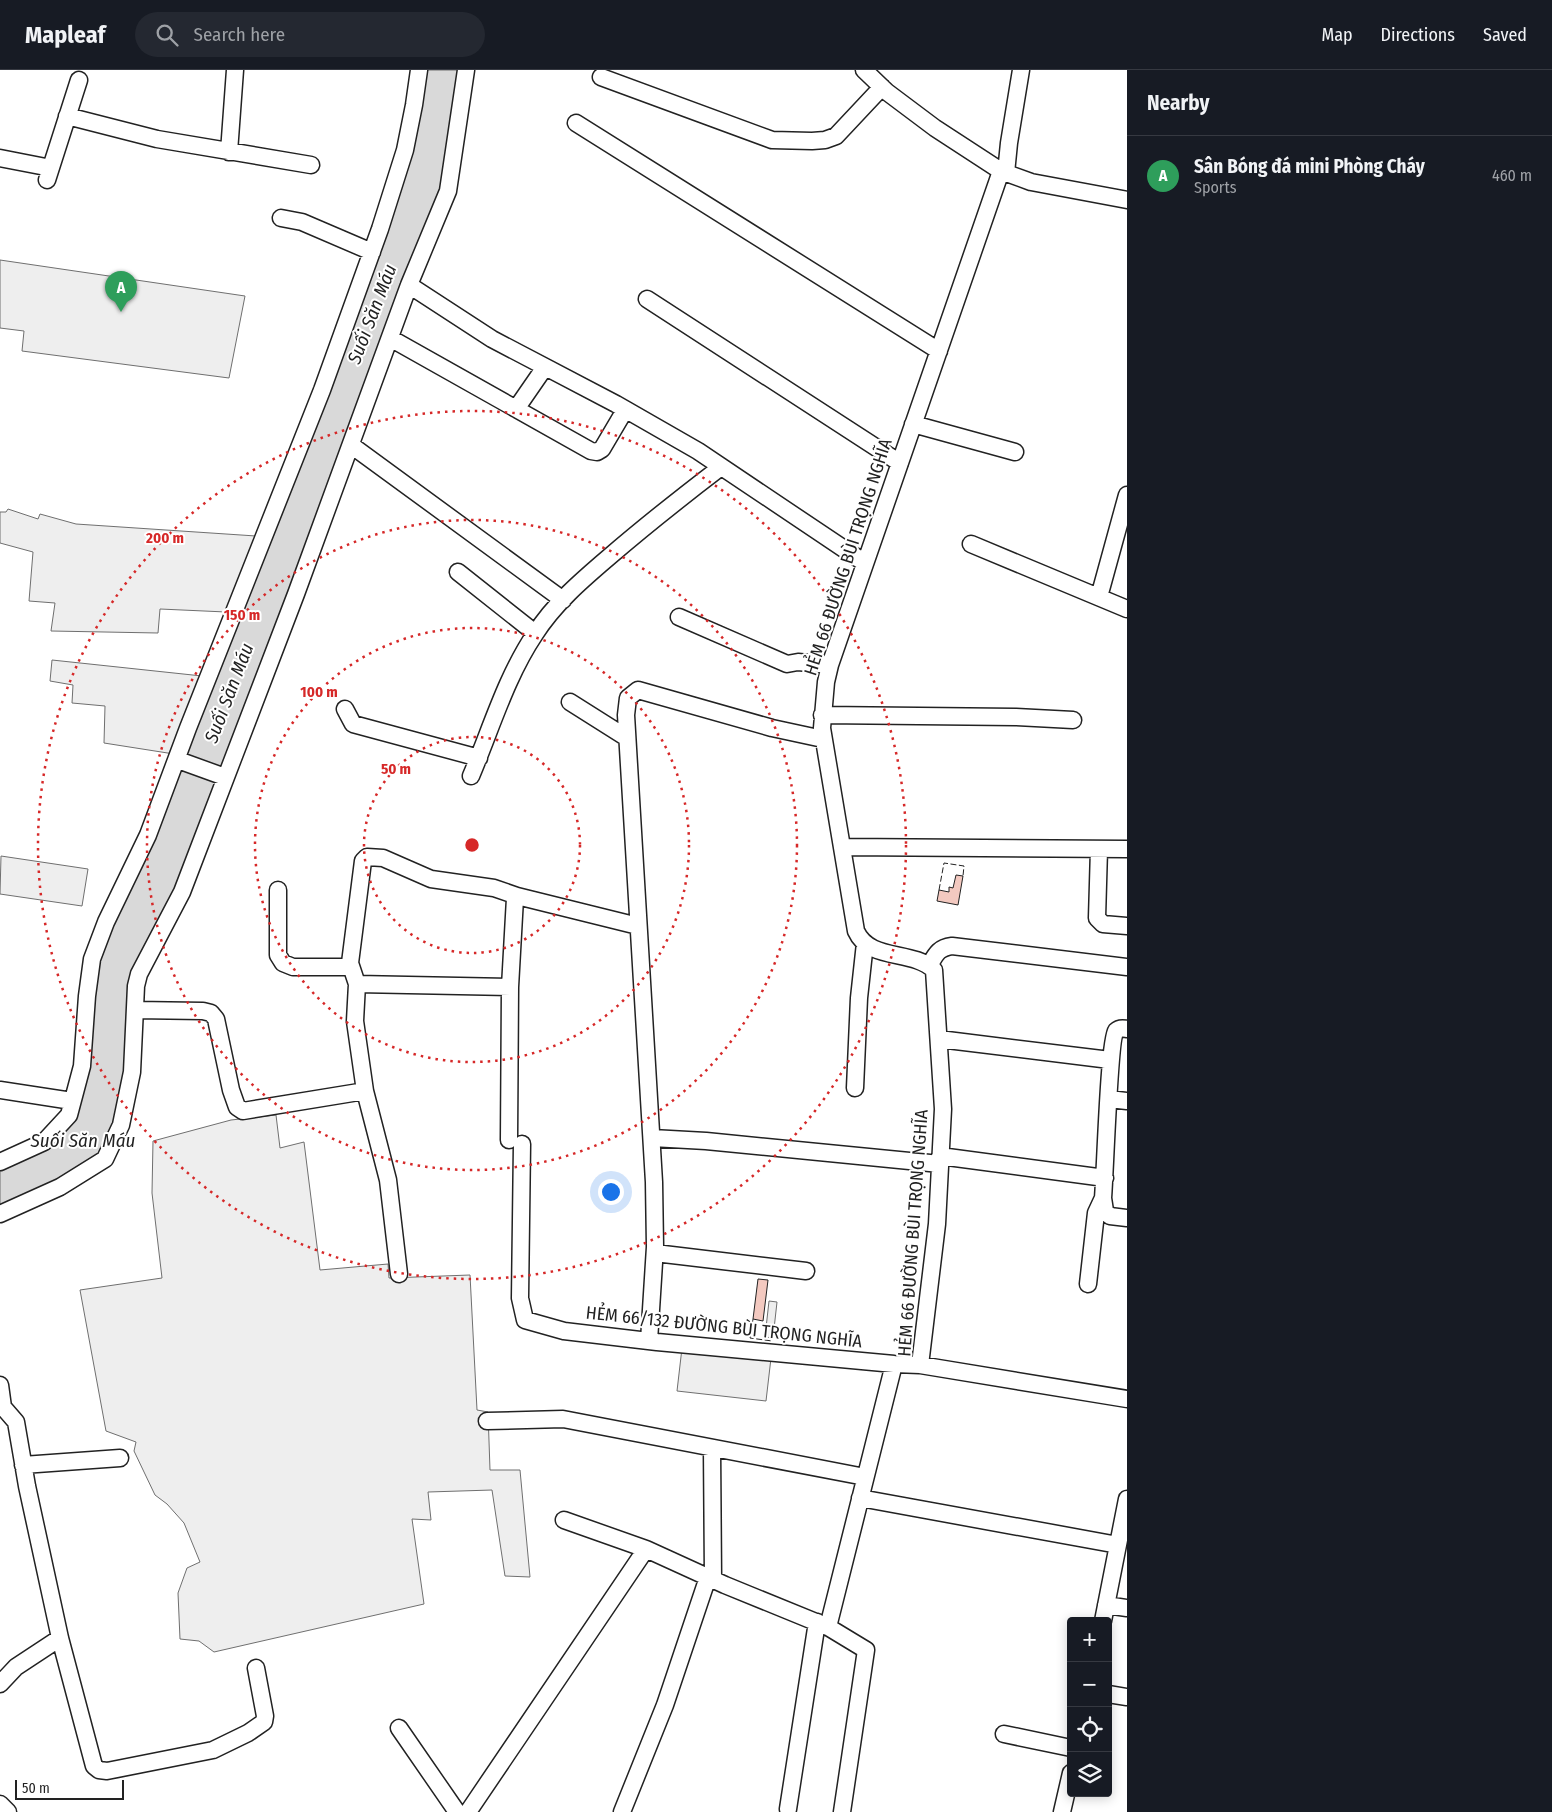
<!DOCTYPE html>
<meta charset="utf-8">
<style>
:root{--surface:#171b24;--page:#242831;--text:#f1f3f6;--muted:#9ea1a6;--line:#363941;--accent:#7c3aed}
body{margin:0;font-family:"Fira Sans Condensed",sans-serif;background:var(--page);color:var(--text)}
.controls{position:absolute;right:15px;bottom:15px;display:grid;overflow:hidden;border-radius:5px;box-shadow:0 2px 12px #0003}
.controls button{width:45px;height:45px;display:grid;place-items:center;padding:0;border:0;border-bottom:1px solid var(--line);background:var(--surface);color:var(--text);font:25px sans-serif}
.scale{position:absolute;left:15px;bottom:12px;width:109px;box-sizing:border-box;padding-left:5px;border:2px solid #222;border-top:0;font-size:14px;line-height:18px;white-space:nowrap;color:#222;-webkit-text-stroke:4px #fff;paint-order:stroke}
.you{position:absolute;left:610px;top:1121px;width:18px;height:18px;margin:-12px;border:4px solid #fff;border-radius:50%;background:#1a73e8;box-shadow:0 0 0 8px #1a73e833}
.badge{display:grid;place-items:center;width:32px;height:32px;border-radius:50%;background:var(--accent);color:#fff;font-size:16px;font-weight:700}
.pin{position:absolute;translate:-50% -41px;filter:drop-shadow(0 1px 2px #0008)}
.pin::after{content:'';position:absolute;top:26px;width:18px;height:15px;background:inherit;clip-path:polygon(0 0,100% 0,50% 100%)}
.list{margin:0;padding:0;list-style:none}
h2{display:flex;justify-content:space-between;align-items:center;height:65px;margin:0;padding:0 20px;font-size:21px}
h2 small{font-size:16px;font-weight:400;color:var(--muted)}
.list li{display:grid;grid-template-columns:32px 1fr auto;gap:15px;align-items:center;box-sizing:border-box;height:80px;padding:0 20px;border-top:1px solid var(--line)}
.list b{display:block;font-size:19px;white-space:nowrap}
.list p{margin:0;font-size:16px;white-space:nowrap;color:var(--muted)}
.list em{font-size:16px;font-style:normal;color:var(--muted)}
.icon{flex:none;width:28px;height:28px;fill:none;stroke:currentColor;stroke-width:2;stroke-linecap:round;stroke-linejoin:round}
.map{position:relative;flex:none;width:1127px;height:1742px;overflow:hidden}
header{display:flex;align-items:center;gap:30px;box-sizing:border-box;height:70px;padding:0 25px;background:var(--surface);border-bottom:1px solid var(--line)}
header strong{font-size:24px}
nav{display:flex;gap:28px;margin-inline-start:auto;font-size:18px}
.search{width:350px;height:45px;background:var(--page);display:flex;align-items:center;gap:12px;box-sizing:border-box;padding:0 18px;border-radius:28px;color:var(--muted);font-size:19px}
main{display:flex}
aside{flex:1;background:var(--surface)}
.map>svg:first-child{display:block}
.green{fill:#eee;stroke:#6f6f6f}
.water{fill:#d9d9d9;stroke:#6f6f6f}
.building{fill:#f3c9c0;stroke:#222}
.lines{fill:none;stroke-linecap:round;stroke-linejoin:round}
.minor-casing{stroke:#222;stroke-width:19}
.minor{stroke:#fff;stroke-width:16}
.fence{stroke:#222;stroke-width:1;stroke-dasharray:6 2.5;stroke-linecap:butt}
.ring{fill:none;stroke:#d62828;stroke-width:2.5;stroke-dasharray:2.5 5}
.labels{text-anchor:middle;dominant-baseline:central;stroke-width:4;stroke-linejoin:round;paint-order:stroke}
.street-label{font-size:18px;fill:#222;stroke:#fff}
.water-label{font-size:19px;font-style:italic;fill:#222;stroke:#fff}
.centre{fill:#d62828;stroke:#fff;stroke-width:2.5}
.ring-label{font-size:15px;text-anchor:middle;font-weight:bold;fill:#d62828;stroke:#fff;stroke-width:4;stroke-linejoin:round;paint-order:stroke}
</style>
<header>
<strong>Mapleaf</strong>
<div class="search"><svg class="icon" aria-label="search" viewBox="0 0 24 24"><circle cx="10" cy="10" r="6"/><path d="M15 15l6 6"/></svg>Search here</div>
<nav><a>Map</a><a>Directions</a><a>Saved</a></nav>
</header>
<main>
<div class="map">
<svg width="1127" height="1742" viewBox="0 0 1127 1742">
<rect width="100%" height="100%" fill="#fff"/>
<path class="green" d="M0 190 245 226 229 308 22 281 24 261 0 258Z
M8 439 38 449 40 444 76 454 256 466 226 542 160 539 158 563 51 561 55 533 29 531 33 482 0 473V442H6Z
M52 590 202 606 174 684 104 673 105 636 72 633 73 615 50 611Z
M1 786 88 799 82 836 0 824Z
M276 1045 280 1078 304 1072 320 1200 388 1194 389 1208 470 1205 477 1340 488 1342 490 1400H520L530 1507 505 1506 492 1420 428 1422 431 1450 412 1449 424 1534 214 1582 199 1571 180 1569 178 1523 187 1498 200 1492 184 1453 167 1434 155 1425 134 1381 136 1372 106 1361 80 1220 162 1208 152 1123 153 1071 231 1050Z
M769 1231 777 1232 773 1268 765 1267Z
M682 1278 771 1288 766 1331 677 1321Z"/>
<path class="water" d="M424 0H461L443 120 179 815 136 901 127 1000 117 1053 101 1086 58 1113 0 1138V1097L73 1048 97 890 289 417Z"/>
<path class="building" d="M956 805 963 806 958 835 937 831 939 820 949 822V817L953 818Z
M758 1209 768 1210 763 1251 753 1249Z"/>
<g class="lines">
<g class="minor-casing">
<path id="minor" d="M864 0 887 22 935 58 1001 101 1031 112 1127 130
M601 7 772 70 812 71 825 70 836 66 882 17
M67 46 157 69 311 95
M576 53 939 281
M229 82 235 0
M0 88 51 98
M1001 101 830 595 826 612 822 658 856 861C870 892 912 879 934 900L943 1039 937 1154 920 1295 1127 1329
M1006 103 1009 73 1021 0
M47 110 79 10
M281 148 302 152 372 182
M409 215 492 269 616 334 698 381 865 493
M647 229 900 393
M390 268 591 381 597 382 602 379 625 340
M516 339 545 297
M913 354 1015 382
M351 375 563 530
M971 474 1127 539
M458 502 535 563
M1099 527 1127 425
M679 547 787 594 798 592 830 595
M570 632 627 668
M345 639 353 654 479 688
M822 645 1016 647 1073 650
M178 690 225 707
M471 706C491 659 506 607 535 564 554 534 582 510 609 487 645 456 683 426 721 397
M842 777 1127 779
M1099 779 1097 848 1103 854 1127 856
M278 820V885L283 893 293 897H351
M929 896C936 884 938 878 952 876L1127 897
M357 914 350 893 363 791 367 787 383 788 431 809 494 818 517 826
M135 940 203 941 211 943 216 949 231 1020 237 1037 243 1041 365 1021
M1127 959C1123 958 1119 958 1116 961 1109 970 1105 1106 1103 1128L1105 1141 1110 1146 1127 1148
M939 969 1110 990
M855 1018 859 928 865 873
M0 1020 72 1031
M1109 1029 1127 1031
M652 1068 706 1071 940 1094
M509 1070 510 917 515 828 517 826 525 828 638 856
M522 1074 520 1228 525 1250 564 1261 657 1272 894 1294 920 1295
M940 1086 1105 1108
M0 1092 44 1072 69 1045 82 996 87 926 92 889 106 852 148 765 188 658 322 320 380 159 405 80 414 35 419 0
M0 1144 60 1117 105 1089 121 1055 132 1002 136 916 139 904 182 822 296 524 409 215 448 121 466 0
M655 1183 806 1201
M399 1204 388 1110 365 1021 355 951 357 914 510 917
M1088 1214 1096 1143 1103 1128
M649 1271 655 1177 654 1112 626 645 628 628 638 620 772 658 823 669
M0 1315 3 1337 16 1352 27 1416 60 1568 94 1696 99 1700 107 1701 213 1680 248 1663 264 1652 265 1646 256 1598
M487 1351 563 1349 865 1407
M712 1378 713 1509
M23 1395 120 1388
M860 1428 1118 1475
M564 1450 646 1479
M1106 1535 1127 1538
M1103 1551 1127 1429
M828 1557 894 1294
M0 1614 16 1597 60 1568
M1108 1624 1127 1627
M399 1658 457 1742
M1004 1664 1071 1678
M0 1734 8 1742
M788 1739 817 1552
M468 1742 646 1479 725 1515 828 1557 866 1580 842 1742
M622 1742 665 1635 708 1507
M1062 1742 1071 1703"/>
</g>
<use href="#minor" class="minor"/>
<path class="fence" d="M939 820 944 793 964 796 963 806
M753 1249 750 1268 772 1271"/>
</g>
<g class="ring">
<circle cx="472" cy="775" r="108"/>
<circle cx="472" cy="775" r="217"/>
<circle cx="472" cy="775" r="325"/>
<circle cx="472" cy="775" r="434"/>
</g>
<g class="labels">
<g class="street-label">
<text transform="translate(848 487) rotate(-72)">HẺM 66 ĐƯỜNG BÙI TRỌNG NGHĨA</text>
<text transform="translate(913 1163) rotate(-86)">HẺM 66 ĐƯỜNG BÙI TRỌNG NGHĨA</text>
<text transform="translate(724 1257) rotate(6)">HẺM 66/132 ĐƯỜNG BÙI TRỌNG NGHĨA</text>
</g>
<g class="water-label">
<text transform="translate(372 244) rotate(-69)">Suối Săn Máu</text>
<text transform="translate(229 623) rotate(-69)">Suối Săn Máu</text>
<text x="83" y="1070">Suối Săn Máu</text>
</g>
</g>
<circle cx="472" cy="775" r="8" class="centre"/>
<g class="ring-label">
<text x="165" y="473">200 m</text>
<text x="242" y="550">150 m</text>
<text x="319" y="627">100 m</text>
<text x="396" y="704">50 m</text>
</g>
</svg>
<div class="controls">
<button>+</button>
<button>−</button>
<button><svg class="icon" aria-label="locate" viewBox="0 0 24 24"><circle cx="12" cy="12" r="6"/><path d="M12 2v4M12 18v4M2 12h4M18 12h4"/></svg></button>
<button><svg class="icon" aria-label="layers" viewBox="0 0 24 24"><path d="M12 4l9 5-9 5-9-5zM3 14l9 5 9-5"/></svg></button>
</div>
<div class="scale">50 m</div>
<div class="you"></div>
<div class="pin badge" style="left:121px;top:242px;background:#2e9e5b">A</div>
</div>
<aside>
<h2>Nearby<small></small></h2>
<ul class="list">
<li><span class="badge" style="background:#2e9e5b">A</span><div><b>Sân Bóng đá mini Phòng Cháy</b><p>Sports</p></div><em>460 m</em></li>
</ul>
</aside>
</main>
